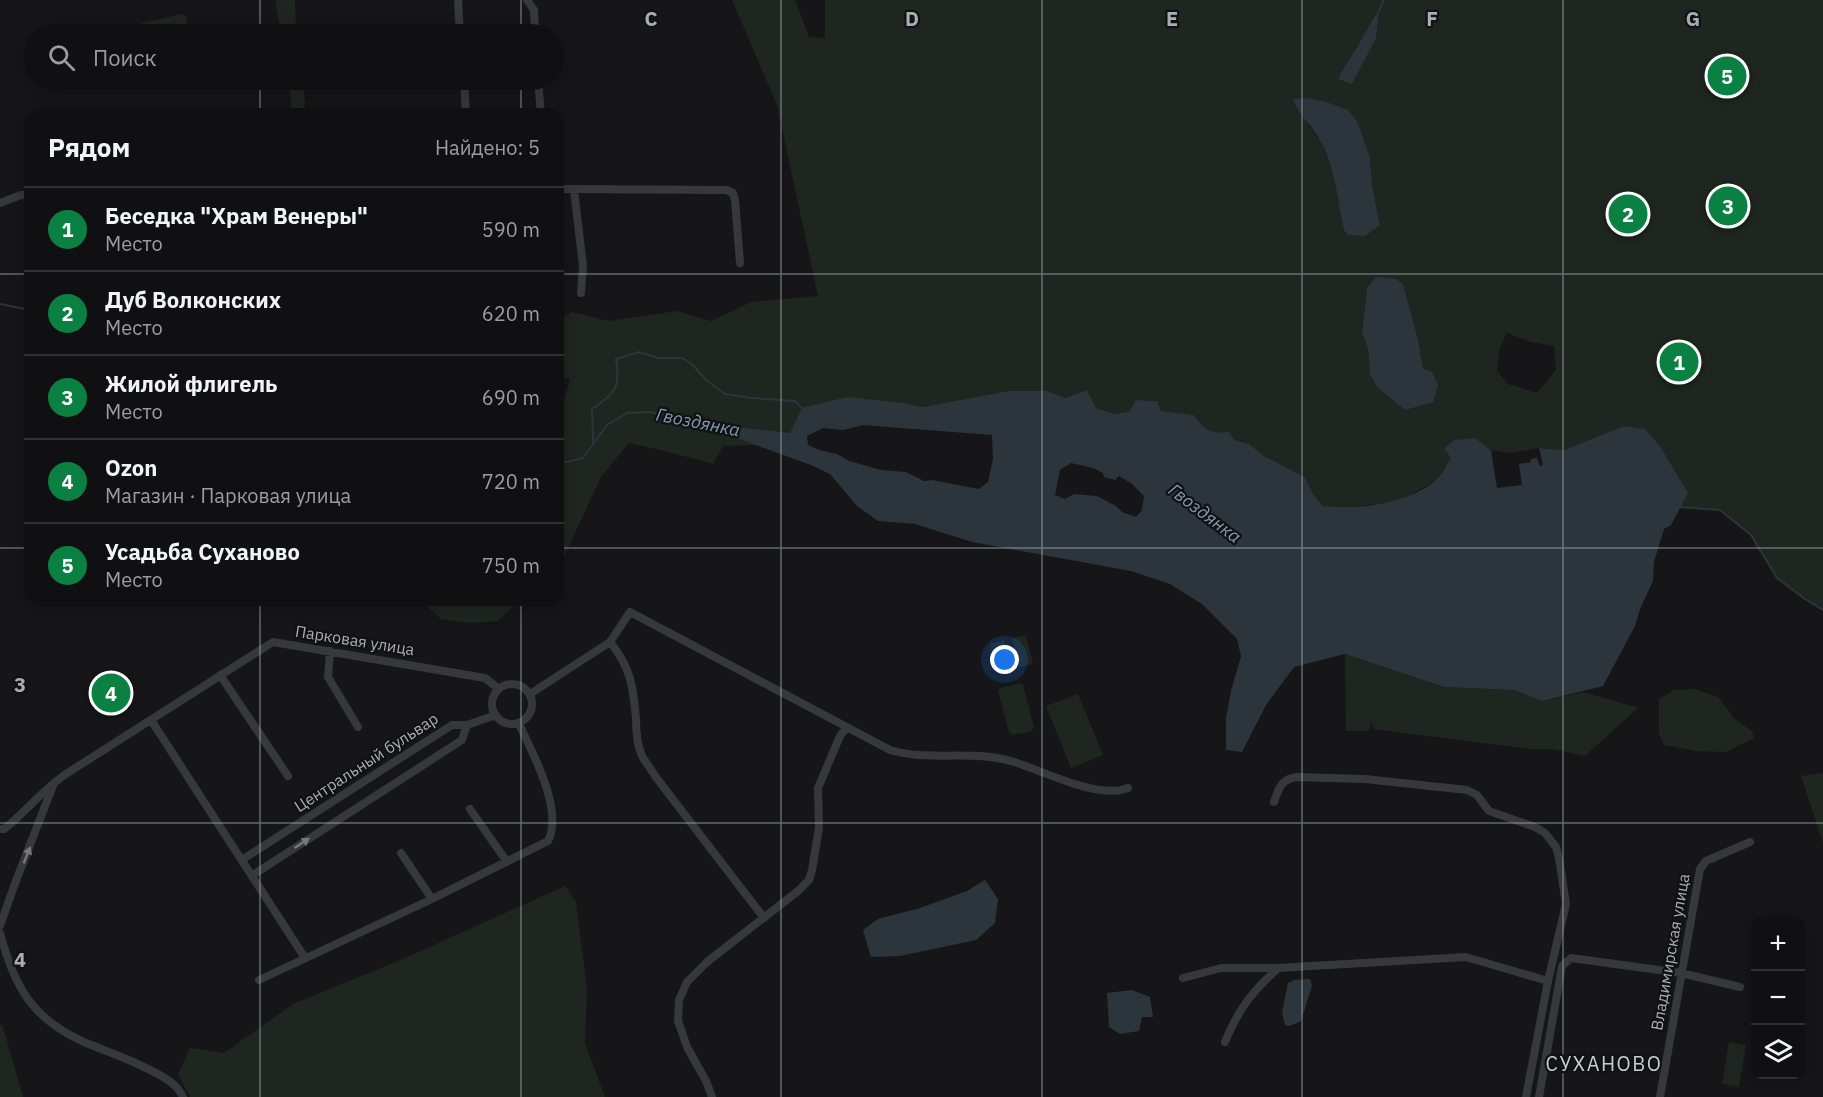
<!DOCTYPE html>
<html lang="ru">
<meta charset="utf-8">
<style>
:root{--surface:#101012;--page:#19191b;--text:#f1f3f6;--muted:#9c9d9f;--line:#303032;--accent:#0b8043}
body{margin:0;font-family:"IBM Plex Sans",sans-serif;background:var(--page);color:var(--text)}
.controls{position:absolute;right:18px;bottom:18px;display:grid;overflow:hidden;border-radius:12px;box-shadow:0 3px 15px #0003}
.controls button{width:54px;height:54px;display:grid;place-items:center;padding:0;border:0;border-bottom:2px solid var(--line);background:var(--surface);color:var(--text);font:30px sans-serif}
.you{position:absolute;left:1005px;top:660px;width:21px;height:21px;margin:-15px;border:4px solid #fff;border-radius:50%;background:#1a73e8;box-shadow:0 0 0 9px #1a73e833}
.badge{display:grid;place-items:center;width:39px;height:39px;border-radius:50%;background:var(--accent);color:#fff;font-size:20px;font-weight:700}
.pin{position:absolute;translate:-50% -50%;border:3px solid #fff;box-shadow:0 2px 6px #0006}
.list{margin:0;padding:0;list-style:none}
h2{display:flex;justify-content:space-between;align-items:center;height:78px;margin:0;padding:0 24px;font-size:26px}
h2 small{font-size:20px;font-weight:400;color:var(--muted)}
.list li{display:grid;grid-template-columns:39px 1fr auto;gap:18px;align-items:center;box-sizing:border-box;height:84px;padding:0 24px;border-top:2px solid var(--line)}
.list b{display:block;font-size:22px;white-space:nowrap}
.list p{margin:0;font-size:20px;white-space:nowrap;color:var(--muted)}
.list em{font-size:20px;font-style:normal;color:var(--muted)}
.icon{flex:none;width:33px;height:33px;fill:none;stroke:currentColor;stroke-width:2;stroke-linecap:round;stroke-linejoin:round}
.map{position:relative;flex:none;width:1823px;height:1097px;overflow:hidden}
.search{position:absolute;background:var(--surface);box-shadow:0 3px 15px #0003;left:24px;top:24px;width:540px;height:66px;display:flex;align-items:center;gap:15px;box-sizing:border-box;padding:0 21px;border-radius:33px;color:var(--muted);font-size:22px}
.panel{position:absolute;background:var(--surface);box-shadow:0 3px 15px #0003;left:24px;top:108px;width:540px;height:498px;border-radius:18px}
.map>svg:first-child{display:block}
.green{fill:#1e261f;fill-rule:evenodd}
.water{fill:#2c353c;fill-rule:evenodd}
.pier{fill:#161618}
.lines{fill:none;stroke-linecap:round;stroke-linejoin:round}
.stream{stroke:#2c353c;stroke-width:2}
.minor{stroke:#37383d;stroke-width:8}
.oneway{fill:#757881}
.grid{fill:none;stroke:#a8adb8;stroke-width:1.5;stroke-opacity:0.55}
.labels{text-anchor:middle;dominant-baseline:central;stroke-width:4.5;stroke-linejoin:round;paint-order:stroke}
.street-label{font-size:16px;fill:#a8adb8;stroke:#111113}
.water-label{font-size:18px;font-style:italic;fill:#7f9bb3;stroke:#111113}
.quarter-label{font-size:20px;letter-spacing:1.5px;fill:#c9ccd4;stroke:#111113}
.grid-label{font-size:20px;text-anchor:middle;font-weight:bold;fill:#a8adb8;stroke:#111113;stroke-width:4.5;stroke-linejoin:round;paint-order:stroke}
</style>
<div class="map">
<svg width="1823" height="1097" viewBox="0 0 1823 1097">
<rect width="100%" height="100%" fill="#161618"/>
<path class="green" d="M275 0H295L296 34H281Z
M732 0H795L809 37 825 38V0H1823V610L1805 599 1777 578 1751 535 1720 510 1680 507 1687 492 1660 446 1645 429 1624 426 1564 450 1539 448 1509 453H1501L1491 450 1475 438 1451 458 1436 480 1400 501 1343 508 1323 506 1313 494 1305 477 1264 456 1249 444 1234 440 1202 427 1194 415 1161 411 1157 401 1137 400 1129 413 1115 414 1096 408 1087 390 1065 398 1047 391H1008L923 407 903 403 879 401 790 433 737 427 734 437 757 445 723 446 713 464 665 451 629 443 601 477 558 570V420L570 379 558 378V320L572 312 609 321 677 311 711 321 751 302 818 296 777 105ZM1309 98 1327 102 1348 110 1357 121 1370 157 1372 185 1380 224 1344 230 1331 164 1321 141 1307 124ZM1396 279 1403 284 1418 339 1423 370 1405 410 1377 387 1370 374 1368 349 1362 333 1367 288ZM1507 333 1531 342 1554 346 1556 370 1537 393 1508 384 1497 371 1500 347Z
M182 14 186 16 187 23 183 34 116 33 115 29Z
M289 80H302L305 103 304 114H292Z
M420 600H521L497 621 470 623 441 619Z
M1026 635 1033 664 1019 667 1012 638Z
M1004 640 1011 670 997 673 990 644Z
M1345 654 1444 687 1514 690 1542 701 1584 692 1638 708 1585 756 1553 749H1529L1373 729 1372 721 1369 731H1346Z
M1020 683 1023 685 1034 727 1032 731 1012 735 1009 732 998 691 1001 688Z
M1695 689 1718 697 1735 719 1752 731 1754 738 1726 752 1696 751 1664 745 1659 734V699L1674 690Z
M1078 694 1103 755 1071 768 1046 706Z
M1823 773V843L1801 776Z
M565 886 576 902 587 989 585 1043 605 1097H190L178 1075 190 1048 224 1053 293 1004 405 958Z
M0 1025 3 1027 23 1097H0Z
M1729 1042 1746 1045 1739 1087 1722 1084Z"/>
<path class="water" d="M1379 11 1376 38 1352 84 1338 79C1343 68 1350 59 1356 49 1364 36 1369 24 1379 11Z
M1308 98 1327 102 1348 110 1357 121 1370 157 1372 185 1380 225 1365 236 1348 235 1344 230C1337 201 1336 169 1321 142 1313 126 1299 116 1293 99Z
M1376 277 1396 279 1403 284 1418 339 1423 369 1432 372 1438 385 1433 402 1405 410 1377 387 1370 374 1368 349 1362 333 1367 288Z
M1087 390 1096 408 1115 414 1129 412 1136 400 1157 401 1161 411 1194 415C1203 429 1211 434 1229 432L1234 440 1249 444 1264 456 1305 477 1313 494 1323 506C1358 510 1407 504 1435 481 1441 476 1446 465 1451 458L1444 448 1455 440 1475 438 1491 450 1501 453H1509L1539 448 1564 450 1624 426 1645 429 1660 446 1688 493 1671 525 1664 529 1654 562 1653 581 1640 609 1635 626 1603 686 1542 701 1514 690 1444 687 1345 654 1294 667 1266 705 1242 752 1226 750V718L1231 691 1241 656 1237 639 1202 604 1170 584 1131 571 972 542 915 524 878 521 857 506 830 474 811 465 734 437 737 427 790 433 802 408 847 397 903 403 923 407 1008 391H1047L1065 398ZM863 425 992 435 993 459 988 482 979 489 932 480 924 481 906 472 881 470 849 461 837 454 819 450 808 445 807 436 823 428 843 430ZM1071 463 1093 468 1103 473 1104 477 1115 480 1119 476 1132 484 1144 496 1142 510 1136 517 1122 512 1116 506 1097 496 1074 494 1065 499 1055 495 1060 470Z
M985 880 998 899 995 923 976 940 900 956 871 957 863 930 878 919 920 908 967 891Z
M1310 979 1312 986 1301 1021 1290 1026 1285 1025 1282 1012 1288 983 1294 980Z
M1132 990 1150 997 1153 1017H1142L1139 1031 1120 1034 1109 1027 1107 993Z"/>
<path class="pier" d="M1539 448 1543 465 1540 466 1537 458 1531 459V462L1519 464 1522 485 1497 488 1491 450 1509 453Z"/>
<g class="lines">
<path class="stream" d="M1379 11 1384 0
M0 304 30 310
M593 442 592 409C615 394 621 387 616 359L639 352 658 358H682L692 364 706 380 725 394 752 398 795 401 802 408
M558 464 583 458 607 425 627 413 650 412 699 421 736 431
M1679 507 1720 510 1751 535 1777 578 1805 599 1823 610"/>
<path class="minor" d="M458 0 460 34
M527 0 534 10 535 34
M464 80 466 114
M538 80 541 114
M558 189 726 190 733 193 735 200 740 263
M574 190 583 266 581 293
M0 203 21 195H30
M610 642C631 668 633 686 636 719 636 731 637 745 642 756 646 763 651 769 655 776L764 918
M330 651 328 677 358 727
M220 675 288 776
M492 704a20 20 0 1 1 40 0a20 20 0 1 1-40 0Z
M530 694 610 642 630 612 890 750C930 762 974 749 1014 762 1044 771 1098 800 1128 788
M151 720 305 958
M1274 802C1279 788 1281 779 1297 777L1365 779 1467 790 1477 795 1489 811 1535 827 1545 833 1556 847 1559 858 1566 904 1548 981
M470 809 507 862
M0 829H4C26 812 42 790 66 774L273 642 485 678 499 689
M401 853 432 899
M243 859 452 725H467L496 715
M253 875 462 740 467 725
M0 926 14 886 54 783
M0 933C14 986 32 1019 84 1042 105 1051 127 1058 148 1069 162 1076 177 1083 183 1097
M1183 978 1221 968H1278L1466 957 1548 981 1526 1097
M259 980 432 899 548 841C564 810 532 752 519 724
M1225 1042C1239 1008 1252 992 1278 968
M712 1097 706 1081 687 1047 678 1021 679 1000 687 982 707 962 798 891 809 880 812 870 819 828 818 788 840 736 846 728
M1539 1097 1562 966 1571 958 1681 973 1740 987
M1660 1097 1700 869 1706 861 1750 842"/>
</g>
<defs><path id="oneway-solid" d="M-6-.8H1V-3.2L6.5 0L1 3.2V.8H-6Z" transform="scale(1.5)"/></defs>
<g class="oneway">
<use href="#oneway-solid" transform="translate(302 843) rotate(-33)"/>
<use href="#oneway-solid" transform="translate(27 855) rotate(-68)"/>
</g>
<path class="grid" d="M260 0V34M521 0V34M781 0V1097M1042 0V1097M1302 0V1097M1563 0V1097M260 80V114M521 80V114M0 274H30M558 274H1823M0 548H30M558 548H1823M260 600V1097M521 600V1097M0 823H1823"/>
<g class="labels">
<g class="street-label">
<text transform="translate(355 640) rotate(9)">Парковая улица</text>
<text transform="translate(366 762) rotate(-33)">Центральный бульвар</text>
<text transform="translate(1670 952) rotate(-80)">Владимирская улица</text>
</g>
<g class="water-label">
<text transform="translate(698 422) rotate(11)">Гвоздянка</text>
<text transform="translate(1205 513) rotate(37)">Гвоздянка</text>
</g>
<g class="quarter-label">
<text x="1604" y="1063">СУХАНОВО</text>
</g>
</g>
<g class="grid-label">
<text x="651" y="26">C</text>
<text x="912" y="26">D</text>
<text x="1172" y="26">E</text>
<text x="1432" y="26">F</text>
<text x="1693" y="26">G</text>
<text x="20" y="692">3</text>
<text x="20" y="967">4</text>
</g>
</svg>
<div class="controls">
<button>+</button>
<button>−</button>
<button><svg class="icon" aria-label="layers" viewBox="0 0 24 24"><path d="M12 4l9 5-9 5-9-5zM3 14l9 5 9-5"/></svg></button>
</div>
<div class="you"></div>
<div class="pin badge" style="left:1679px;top:362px">1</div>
<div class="pin badge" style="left:1628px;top:214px">2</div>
<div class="pin badge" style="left:1728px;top:206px">3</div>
<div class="pin badge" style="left:111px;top:693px">4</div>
<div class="pin badge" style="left:1727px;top:76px">5</div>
<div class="search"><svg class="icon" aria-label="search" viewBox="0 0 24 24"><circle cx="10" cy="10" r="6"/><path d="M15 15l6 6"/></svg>Поиск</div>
<section class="panel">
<h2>Рядом<small>Найдено: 5</small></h2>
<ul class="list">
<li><span class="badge">1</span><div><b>Беседка &quot;Храм Венеры&quot;</b><p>Место</p></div><em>590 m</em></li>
<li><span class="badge">2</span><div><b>Дуб Волконских</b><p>Место</p></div><em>620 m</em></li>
<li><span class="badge">3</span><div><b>Жилой флигель</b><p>Место</p></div><em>690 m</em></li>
<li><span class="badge">4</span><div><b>Ozon</b><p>Магазин · Парковая улица</p></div><em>720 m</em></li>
<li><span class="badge">5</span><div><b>Усадьба Суханово</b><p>Место</p></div><em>750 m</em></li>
</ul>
</section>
</div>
